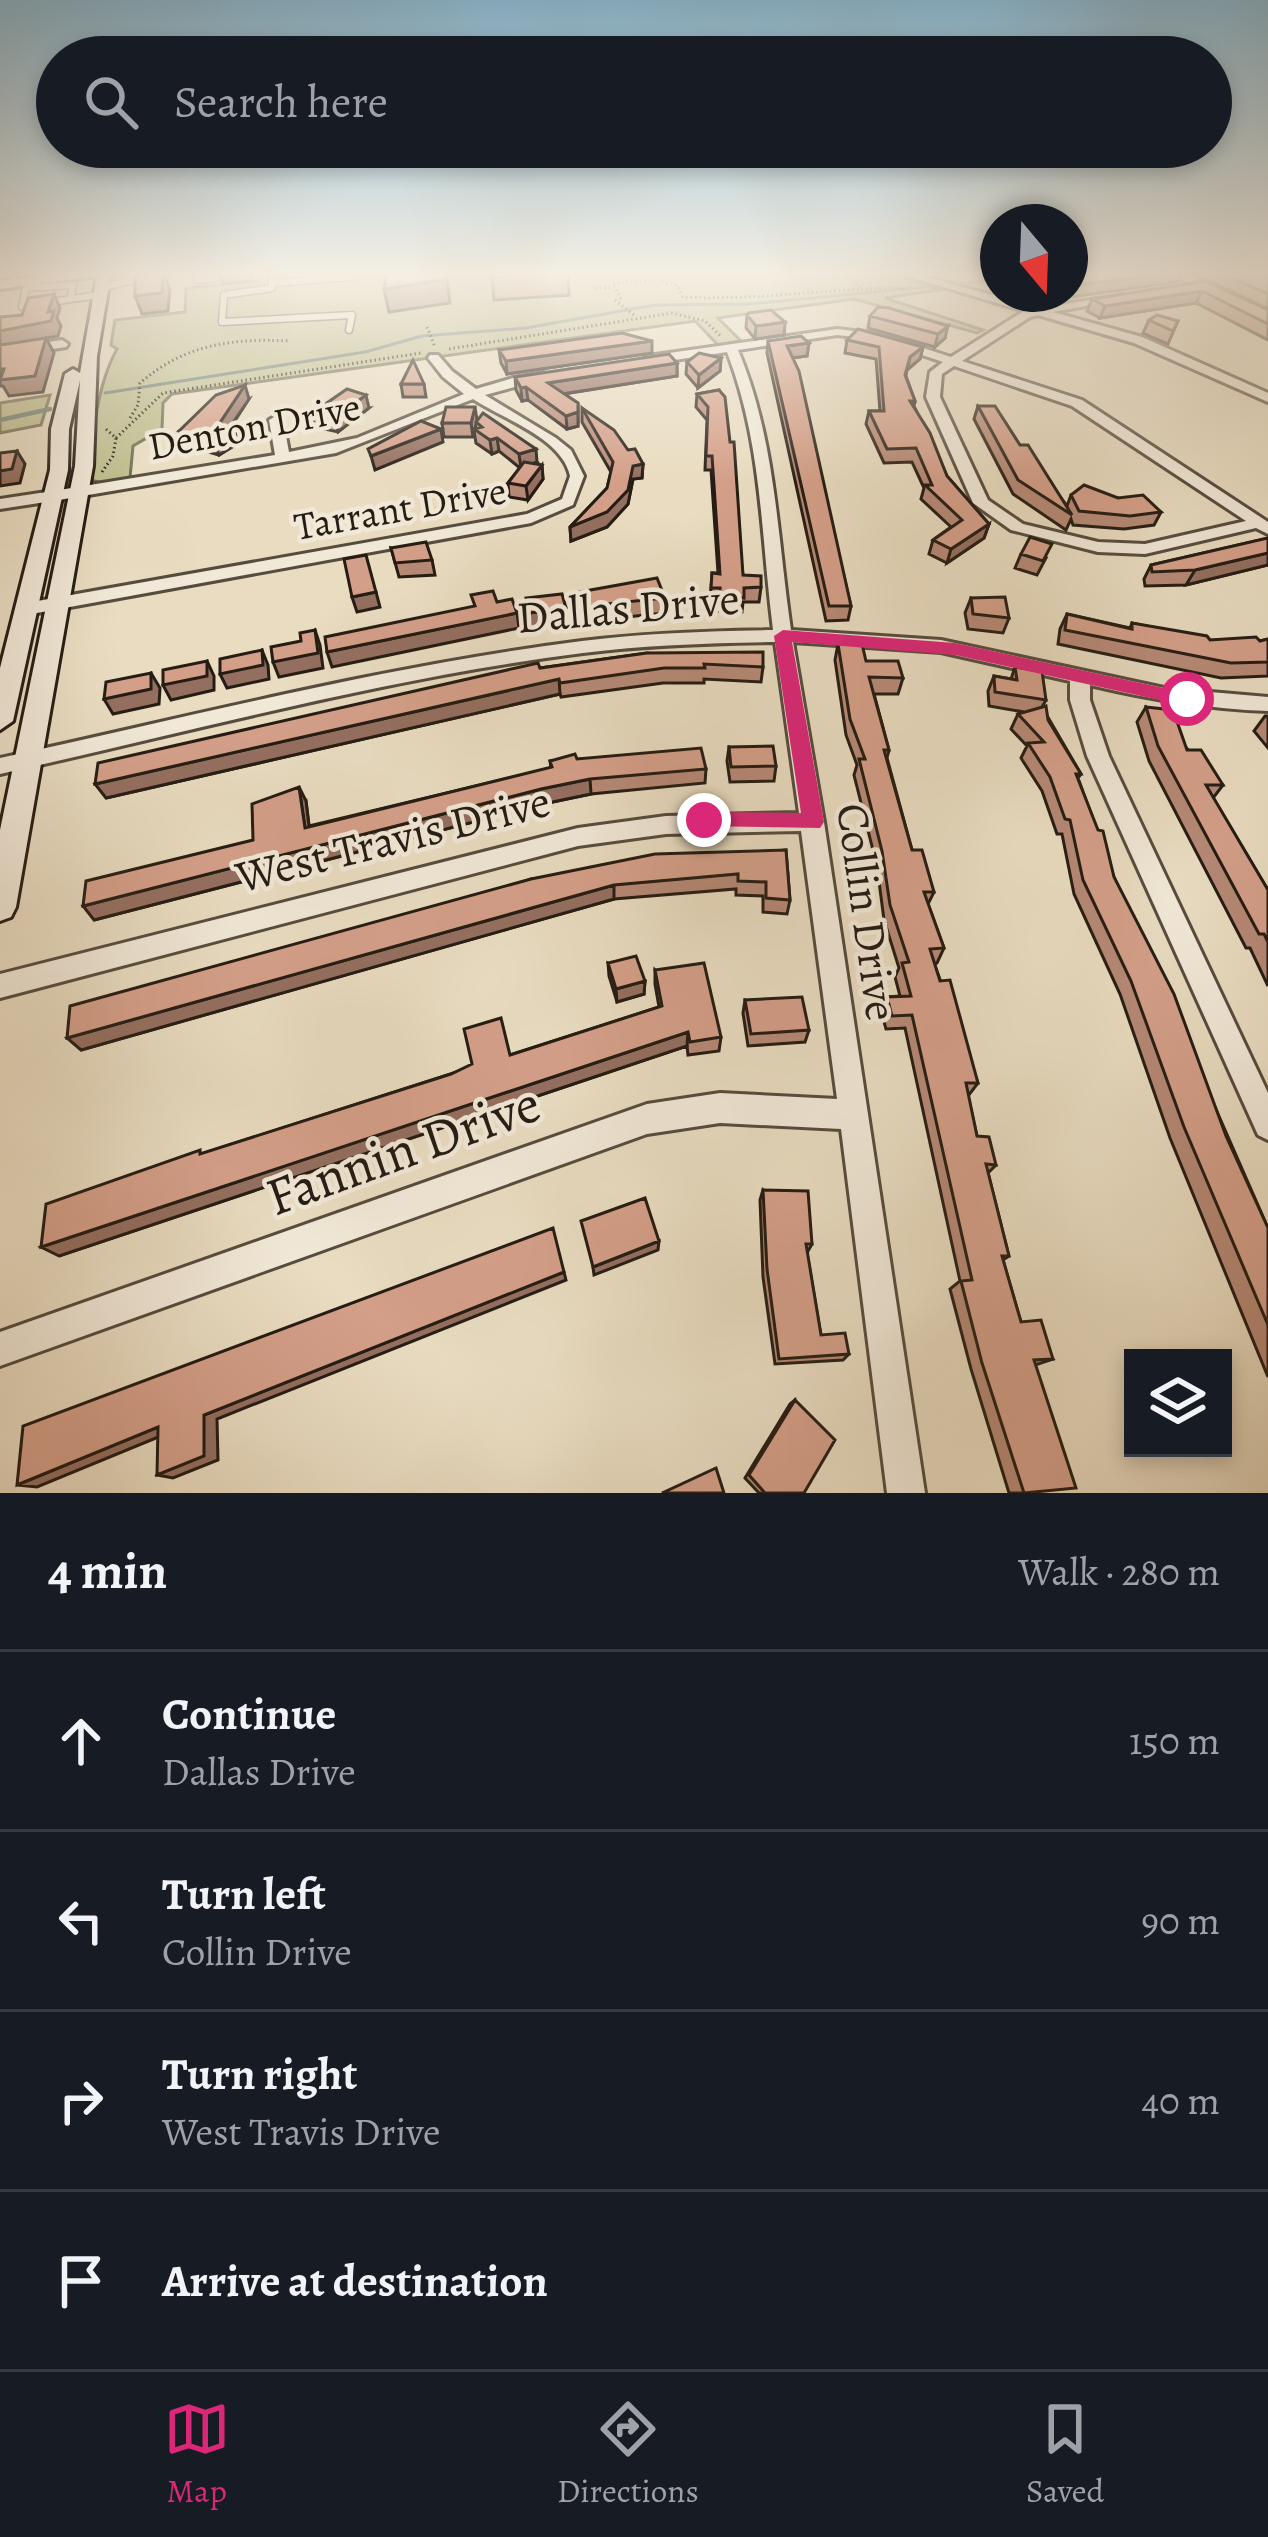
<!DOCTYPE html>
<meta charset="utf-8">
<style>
:root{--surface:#171b24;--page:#20242c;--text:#f1f3f6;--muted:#9ea1a6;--line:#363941;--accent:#db2777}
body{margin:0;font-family:Alegreya,serif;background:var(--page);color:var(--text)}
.controls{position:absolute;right:36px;bottom:36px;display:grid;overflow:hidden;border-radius:0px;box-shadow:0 6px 18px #0003}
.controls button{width:108px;height:108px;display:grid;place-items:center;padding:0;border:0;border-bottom:3px solid var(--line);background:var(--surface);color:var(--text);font:60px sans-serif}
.compass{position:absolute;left:980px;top:204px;width:108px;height:108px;border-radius:50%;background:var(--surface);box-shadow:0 6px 18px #0003;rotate:161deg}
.stop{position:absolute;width:36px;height:36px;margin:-27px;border:9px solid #db2777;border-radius:50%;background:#fff}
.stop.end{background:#db2777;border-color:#fff;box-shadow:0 3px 12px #0008}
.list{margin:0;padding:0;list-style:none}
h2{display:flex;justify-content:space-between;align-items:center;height:156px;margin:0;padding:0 48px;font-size:51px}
h2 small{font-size:39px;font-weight:400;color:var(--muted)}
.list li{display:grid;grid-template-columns:78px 1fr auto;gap:36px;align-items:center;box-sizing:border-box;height:180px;padding:0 48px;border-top:3px solid var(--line)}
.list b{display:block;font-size:45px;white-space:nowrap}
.list p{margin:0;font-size:39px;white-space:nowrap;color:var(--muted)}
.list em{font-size:39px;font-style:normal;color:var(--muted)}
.icon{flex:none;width:66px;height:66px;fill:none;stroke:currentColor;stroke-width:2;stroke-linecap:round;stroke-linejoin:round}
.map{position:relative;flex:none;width:1268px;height:1493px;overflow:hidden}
.search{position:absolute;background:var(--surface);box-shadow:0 6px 18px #0003;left:36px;right:36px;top:36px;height:132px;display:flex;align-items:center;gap:30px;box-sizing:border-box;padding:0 42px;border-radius:66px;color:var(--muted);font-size:45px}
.sheet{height:876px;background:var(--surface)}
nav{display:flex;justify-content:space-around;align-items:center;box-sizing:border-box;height:168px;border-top:3px solid var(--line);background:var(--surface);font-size:33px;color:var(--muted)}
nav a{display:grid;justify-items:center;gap:6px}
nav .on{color:var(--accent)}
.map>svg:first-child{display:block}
.green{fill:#bebe8e;stroke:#726d50;stroke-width:3}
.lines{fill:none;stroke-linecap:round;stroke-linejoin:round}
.stream-far1{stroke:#697c72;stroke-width:3}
.stream{stroke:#697c72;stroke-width:4.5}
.service-casing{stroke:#564c3e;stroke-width:9}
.minor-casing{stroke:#564c3e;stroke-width:6}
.tertiary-casing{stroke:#564c3e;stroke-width:6}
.secondary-casing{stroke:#251c13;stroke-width:6}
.path{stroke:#251c13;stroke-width:3;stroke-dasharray:1.5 3;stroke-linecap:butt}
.service{stroke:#f1e8d7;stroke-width:6}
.minor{fill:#f1e8d7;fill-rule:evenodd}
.tertiary{fill:#f1e8d7;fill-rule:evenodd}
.secondary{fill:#f1e8d7;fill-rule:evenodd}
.wall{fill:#b68976;stroke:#251c13;stroke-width:3}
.shaded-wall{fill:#946f60;stroke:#251c13;stroke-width:3}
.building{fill:#d49f89;stroke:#251c13;stroke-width:3}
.route{fill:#db2777}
.labels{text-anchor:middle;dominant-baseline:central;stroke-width:9;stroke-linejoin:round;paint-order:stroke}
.far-street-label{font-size:39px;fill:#251c13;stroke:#f1e8d7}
.street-label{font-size:45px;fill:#251c13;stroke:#f1e8d7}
.near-street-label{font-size:54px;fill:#251c13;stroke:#f1e8d7}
</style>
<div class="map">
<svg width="1268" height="1493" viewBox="0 0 1268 1493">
<rect width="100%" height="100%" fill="#e9dcc1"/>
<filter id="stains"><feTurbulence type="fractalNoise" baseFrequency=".00167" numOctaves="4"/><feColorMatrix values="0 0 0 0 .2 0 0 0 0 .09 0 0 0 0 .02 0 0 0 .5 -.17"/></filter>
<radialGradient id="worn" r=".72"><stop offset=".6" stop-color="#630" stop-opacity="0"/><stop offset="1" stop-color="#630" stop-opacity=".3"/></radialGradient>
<path class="green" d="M259 272H891L938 290 885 298 983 330 977 333 854 299 718 318 741 341 718 345 695 321 172 394 163 403 162 429 133 446 130 478 103 483 90 480C93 435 96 387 117 349L111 345 115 320 185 312 186 288 257 281Z
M50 395 41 425 0 433V403Z"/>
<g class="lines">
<path class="stream-far1" d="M1070 272H1077
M105 393 365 352 422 336 526 328 655 305 748 304 998 280"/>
<path class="stream" d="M0 420 50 409"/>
<g class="service-casing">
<path id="service" d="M195 272 197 280 216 278
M272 272V283L352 277V272
M13 279 16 272
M28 281 26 288 73 285 70 299 100 295
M272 283V288L224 295 222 322 352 315 349 330
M26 288 22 307 70 299
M101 288 167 272"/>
</g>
<g class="minor-casing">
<path id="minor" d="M893 272H908L1039 308 1123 295V299L1053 312 1142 337 1268 393V402L1134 343 1038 315 1030 317 962 361 1082 400 1268 522V534L1256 528 1145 554 1098 552 1011 530 973 503 926 397 930 372 943 362 874 339 837 335 738 350C776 440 777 535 791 630L941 640 1164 688 1268 697V711C1207 709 1149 699 1090 685V700L1109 756 1268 1093V1140L1258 1135 1087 756 1070 700V681L941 652 793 642 824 822 925 1493H887L841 1129 720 1123 647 1134 0 1366V1332L647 1104 720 1093 837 1099 801 831 666 834 578 846 0 998V974L578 828 666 816 799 813 775 642C710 643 646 645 583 653 386 678 193 731 0 774V758C193 716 385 666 582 641 645 633 709 631 773 630 761 536 762 442 727 352L648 364 642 360 648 356 837 329 880 334 951 357 1024 311ZM954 366 1072 406 1246 521 1145 544 1098 542 1023 524 988 500 940 397 942 374Z
M62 340 68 344 66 347 0 357V349Z
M430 355H438L452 371 476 389 513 378 544 373V379L485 395 556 438 571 450 584 476 573 505 531 523 26 615 17 609 26 603 527 514 562 499 570 476C562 438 503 419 473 399L336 453 53 501 45 496 53 491 275 455 269 420 276 416 283 420 289 452 357 438 464 394 443 377 428 358Z"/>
</g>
<g class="tertiary-casing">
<path id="tertiary" d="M1166 272H1181L1268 311V320Z
M53 491 59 492V500L0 509V499Z"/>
</g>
<g class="secondary-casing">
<path id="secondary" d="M70 272H111L97 356 93 466 16 907 11 917 0 921V830L75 466 80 380 69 429 68 470 13 721 0 730V668L50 470 51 429 65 374 73 369 80 373 97 276 0 289V281Z"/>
</g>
<path class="path" d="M860 287 850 277 861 276
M595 288 613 287
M621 299 613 283 658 280 678 286 683 297C760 301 834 287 911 288
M615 300 634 315
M427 327 435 347
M449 349 672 313 705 321 722 337
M130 418 138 405 140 383C185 344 233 338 290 341
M116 438 163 393 421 353
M102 472 113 456 116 438 106 429"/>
<use href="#service" class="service"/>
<use href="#minor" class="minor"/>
<use href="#tertiary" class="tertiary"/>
<use href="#secondary" class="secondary"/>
</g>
<path class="wall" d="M568 272 569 295 494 300 492 277Z
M1190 272H1268V309Z
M1205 281 1268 310V340L1196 303 1100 318 1087 311 1092 299Z
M889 308 945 338 935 347 868 328 870 316Z
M747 315 785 322 784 335 755 339 746 328Z
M1149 320 1178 321 1168 344 1143 333Z
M847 340 923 347 920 359 907 370 906 376 915 401 914 406 947 476 989 524 984 538 947 563 929 554 933 540 951 527 921 499 924 488 912 462 884 463 866 424 869 411H880L876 359 845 353Z
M768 341 809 343 807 356 792 358 851 606 848 620 826 621 767 353Z
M499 350 652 353 507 374 501 363Z
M721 358 720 371 698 388 686 374 687 362Z
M677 363V376L564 394 578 403V426L567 429 528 400 522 401 516 390 515 377Z
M401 384H424L426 397H403Z
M719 390 743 575 761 587 759 602H743L742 612 719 611V603H710L712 573H718L711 470H705L707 420 696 407 697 394Z
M249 399 231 427 240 442 219 455 185 445 179 431Z
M978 406 1020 445 1067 506 1071 495 1118 498 1161 512 1154 525 1124 529 1073 525 1071 519 1066 530 1013 494 974 419Z
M369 408 338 432 315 427 311 414Z
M582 408 643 464 642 478 633 479 628 504 607 527 571 541 570 527 607 488 611 472 582 422Z
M476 422 537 462 533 464 542 465 543 479 528 500 509 497 508 483 520 468 499 451 492 454 476 443 474 431 473 437H444L442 423Z
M1268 538V565L1186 585 1145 586 1144 579 1151 565Z
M391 548 432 560 435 575 399 577Z
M1021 554 1046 558 1037 575 1015 568Z
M574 593 665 598V613L579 622 575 607Z
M971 598 1009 618 1003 633 968 629 965 613Z
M1067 614 1130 628 1132 623 1210 640 1260 641 1268 639V676L1221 678 1058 644 1060 629Z
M838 644 866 661 903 678 898 694H874L889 750 887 758 912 850 934 892 928 904 944 948 937 963H934L978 1083 968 1096 977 1136 996 1165 988 1173 1009 1256 1003 1260 1021 1322 1053 1359 1035 1365 1037 1493H1009L971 1369 950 1289 960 1281 905 1028 886 1029 881 1011 887 997 900 996 895 977 899 968 884 920 877 866 854 775 857 765 846 735 835 660Z
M647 653 763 667 761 682 704 679V683H663L561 697 560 694 106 798 540 668Z
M1015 667 1046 700 1042 707 1081 774 1078 778 1114 877 1268 1228V1377L1170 1138 1120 994 1074 894 1062 834H1057L1042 791 1021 758 1027 746 1011 729 1018 714 1024 712 989 706 988 691 994 676 1011 679Z
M1146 707 1223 785 1213 798 1268 890V986L1250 948H1246L1149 761 1137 722Z
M1265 716H1268V748L1254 731Z
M729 747 776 766 774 781 730 782 727 761Z
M577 759 706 769 705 783 591 794 543 804 94 920 253 840 306 801 309 826 551 768 550 761Z
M786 850 790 900 787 914 763 912V896L736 895V889L614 899 81 1050 531 879Z
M608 963 645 981 644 994 617 1002 609 976Z
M655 970 721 1037 719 1051 688 1055 687 1046 59 1256 204 1153 659 1007 655 984Z
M745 1000 809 1030 805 1042 748 1046 743 1013Z
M763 1190 812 1244 807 1253 821 1335 849 1354 843 1360 775 1364 763 1277 760 1200Z
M795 1400 804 1493H759L745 1478 790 1404Z"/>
<path class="shaded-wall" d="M163 272 170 289 168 311 142 314 135 296Z
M219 272H252V281L223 284Z
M1182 272 1177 282 1065 298 1066 294H1070V286Z
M447 279 450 303 389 312 384 289Z
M1202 291 1196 303 1100 318 1105 306Z
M54 294 60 308 57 318 61 326 58 336 46 338 54 353 43 392 9 396 3 386H0V331L48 312Z
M785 322 784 335 755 339 756 326Z
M948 326 945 338 935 347 938 334Z
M652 341V353L507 374 506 361Z
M809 343 807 356 785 359 787 346Z
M923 347 920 359 907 370 910 357Z
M721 358 720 371 698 388 699 375Z
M677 363V376L549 396 548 383Z
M245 385 249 399 226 433 235 428 240 442 219 455 213 441 219 424Z
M526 387 528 400 522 401 521 388Z
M366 395 369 408 338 432 334 418Z
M475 407 477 420 473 437 471 423Z
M578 412V426L567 429 566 416Z
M441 429 443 442 375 470 371 456Z
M497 438 499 451 492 454 490 440Z
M536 449 537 462 521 468 519 454Z
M17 451 25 464 20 483 0 486V471Z
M643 464 642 478 633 479 628 504 607 527 571 541 570 527 633 466Z
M542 465 543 479 528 500 526 486Z
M989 524 984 538 947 563 951 549Z
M1268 553V565L1186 585 1195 570Z
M376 592 380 607 357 612 352 597Z
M566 608 567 623 530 628 529 613Z
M517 613 519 628 332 667 327 652Z
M315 630 320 645 323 668 279 677 273 662Z
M262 650 268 665 269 679 227 688 220 674Z
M207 661 214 676V690L171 700 163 685Z
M151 673 160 688 159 704 113 714 104 699Z
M559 679 560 694 106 798 95 784Z
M590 779 591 794 543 804 94 920 83 906 541 789Z
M299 787 306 801 311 842 305 828Z
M614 885V899L81 1050 67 1038Z
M645 981 644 994 617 1002 616 989Z
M688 1032 687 1046 59 1256 41 1247Z
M659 1241 658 1250 594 1275 593 1267Z
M564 1272 566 1280 217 1419 218 1460 173 1478 157 1475 204 1415Z
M158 1427 173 1431 37 1487 17 1485Z"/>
<path class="building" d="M135 272H140V274L163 272 162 293 135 296Z
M387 272H443L447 279 384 289Z
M496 272H567L492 277Z
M1108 272H1176L1070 286V277Z
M1219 272H1268V294Z
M1205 281 1268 310V324L1202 291 1105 306 1092 299Z
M54 294 48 312 54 311 51 321 0 331V317L22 315 28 298Z
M878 307 889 308 948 326 938 334 870 316Z
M771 310 785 322 756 326 747 315 749 313Z
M1157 315 1178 321 1173 331 1149 320Z
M858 329 923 347 910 357 905 375 915 401H910L930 433 947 476 989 524 951 549 933 540 962 520 925 485H932L916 448 887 449 869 411H884L879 347 847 340Z
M622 333 652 341 506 361 499 350Z
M801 336 809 343 787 346 799 371 851 606H829L768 341Z
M46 338 35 376 0 380 4 369H0V345Z
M699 353 721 358 699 375 687 362Z
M669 354 677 363 548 383 578 403V412L566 416 526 387 521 388 515 377Z
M413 360 424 384H401Z
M245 385 219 424 235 428 213 441 179 431 216 395Z
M347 389 366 395 334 418 311 414Z
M719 390 725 397 730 442H734L743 575 761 576V587L744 588V598L720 596V588H711L712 573 720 574 712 456H706L708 407 697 394Z
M978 406H995L1020 445H1028L1072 515 1018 480Z
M446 407H475L471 423H442Z
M582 408 614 430 628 450 635 449 643 464 633 466 628 490 607 512 570 527 607 488 613 462Z
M483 413 536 449 519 454 497 438 490 440 474 429 482 427 476 422Z
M421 421 441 429 371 456 368 449Z
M17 451 12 469 0 471V453Z
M524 462 542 465 526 486 508 483Z
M1084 485 1118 498 1143 495 1161 512 1130 516 1079 511 1071 495Z
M1030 537 1052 544 1043 561 1021 554Z
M1268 538V553L1195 570 1152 572 1151 565Z
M426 542 432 560 395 563 391 548Z
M366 555 376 592 352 597 344 559Z
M657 578 665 598 578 607 574 593Z
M493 591 497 602 512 599 517 613 327 652 325 637 475 606 471 595Z
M562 594 566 608 529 613 526 598Z
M1005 597 1009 618 973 614 971 598Z
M1067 614 1132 629V623L1207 636 1210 640 1256 637 1260 641 1268 639V662L1231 663 1065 630Z
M315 630 318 653 273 662 271 647 301 641 300 633Z
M838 644H862L866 661H898L903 678 869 677 889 750H884L912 850H922L934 892H924L944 948 930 949 940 981 950 980 978 1083H966L977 1136 989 1137 996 1165 986 1164 1009 1256H1002L1021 1322 1041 1320 1053 1359 1034 1360 1076 1488 1024 1493 982 1363 961 1281 972 1280 912 1015 892 1016 887 997 911 996 902 963 909 962 890 905 882 851 859 759H865L850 719Z
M262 650 263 665 220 674V659Z
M763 652V667L704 664 705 668H664L560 683 559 679 95 784 98 763 538 663 540 668 647 653Z
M207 661V676L163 685V670Z
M1015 667 1042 671 1046 700 995 692 994 676 1017 680Z
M151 673V689L104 699 106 682Z
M1046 706 1048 720 1081 774H1076L1098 830 1103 831 1114 877 1174 994 1226 1136 1268 1228V1325L1184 1127 1131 981 1083 880 1070 820 1065 819 1050 777 1028 743 1044 742 1018 714Z
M1146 707 1173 710 1187 750H1201L1223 785H1206L1268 890V942L1264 934H1259L1158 746Z
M773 746 776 766 731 767 729 747Z
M701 748 706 769 590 779 541 789 83 906 86 881 253 840 252 804 299 787 305 828 552 767 550 761 575 754 577 759Z
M786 850 790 900 766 898V882L738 881V874L614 885 67 1038 70 1006 531 879 655 854Z
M636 956 645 981 616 989 608 963Z
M704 963 721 1037 690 1042 688 1032 41 1247 46 1204 200 1150V1154L451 1074 472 1064 464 1029 501 1018 510 1055 662 1006 655 970Z
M802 997 809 1030 751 1034 745 1000Z
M763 1190 808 1191 812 1244H806L821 1335 845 1333 849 1354 779 1359 767 1269Z
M645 1198 659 1241 593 1267 581 1221Z
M553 1228 564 1272 204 1415V1456L157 1475 158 1427 17 1485 23 1426Z
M795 1400 835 1440 804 1493H765L749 1475Z
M716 1468 724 1493H662Z"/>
<linearGradient id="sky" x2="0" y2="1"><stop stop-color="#87b7d2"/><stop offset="0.57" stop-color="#f5efe3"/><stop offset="1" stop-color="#f5efe3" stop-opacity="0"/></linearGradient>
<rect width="1268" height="481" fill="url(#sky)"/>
<path class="route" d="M783 630 955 643 1187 693 1196 699 1187 706 955 655 792 642 824 822 820 828 696 826 693 820 704 812 801 813 774 636Z"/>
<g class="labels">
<g class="far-street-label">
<text transform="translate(254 426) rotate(-11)">Denton Drive</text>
<text transform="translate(400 508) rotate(-10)">Tarrant Drive</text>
</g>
<g class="street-label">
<text transform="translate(628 608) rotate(-5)">Dallas Drive</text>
<text transform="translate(393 839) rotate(-14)">West Travis Drive</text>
<text transform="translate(867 912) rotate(82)">Collin Drive</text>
</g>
<g class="near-street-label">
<text transform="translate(403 1150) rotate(-20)">Fannin Drive</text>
</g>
</g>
<rect width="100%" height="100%" filter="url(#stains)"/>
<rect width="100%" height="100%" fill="url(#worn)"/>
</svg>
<div class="controls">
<button><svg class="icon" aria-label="layers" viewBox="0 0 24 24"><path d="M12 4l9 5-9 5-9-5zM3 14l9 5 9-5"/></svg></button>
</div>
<svg class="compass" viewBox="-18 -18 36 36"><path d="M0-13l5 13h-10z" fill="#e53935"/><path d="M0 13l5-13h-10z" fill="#9ea1a6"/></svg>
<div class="stop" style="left:1187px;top:699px"></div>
<div class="stop end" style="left:704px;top:820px"></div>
<div class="search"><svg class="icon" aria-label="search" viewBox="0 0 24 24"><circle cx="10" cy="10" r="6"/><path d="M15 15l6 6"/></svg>Search here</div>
</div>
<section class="sheet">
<h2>4 min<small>Walk · 280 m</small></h2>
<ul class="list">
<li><svg class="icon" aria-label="ahead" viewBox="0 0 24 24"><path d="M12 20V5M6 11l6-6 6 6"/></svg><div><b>Continue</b><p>Dallas Drive</p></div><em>150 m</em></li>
<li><svg class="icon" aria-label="left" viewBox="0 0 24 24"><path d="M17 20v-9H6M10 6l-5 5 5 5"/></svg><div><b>Turn left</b><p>Collin Drive</p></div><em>90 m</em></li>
<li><svg class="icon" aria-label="right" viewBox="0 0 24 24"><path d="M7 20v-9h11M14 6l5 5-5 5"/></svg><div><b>Turn right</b><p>West Travis Drive</p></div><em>40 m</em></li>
<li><svg class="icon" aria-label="arrive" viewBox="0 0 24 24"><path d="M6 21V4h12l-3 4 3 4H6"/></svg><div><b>Arrive at destination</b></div></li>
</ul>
</section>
<nav>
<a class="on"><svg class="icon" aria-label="map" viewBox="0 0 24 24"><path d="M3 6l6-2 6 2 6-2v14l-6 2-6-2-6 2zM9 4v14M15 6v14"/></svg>Map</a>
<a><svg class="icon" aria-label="directions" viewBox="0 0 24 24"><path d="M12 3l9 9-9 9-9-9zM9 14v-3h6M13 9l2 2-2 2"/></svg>Directions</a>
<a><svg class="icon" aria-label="saved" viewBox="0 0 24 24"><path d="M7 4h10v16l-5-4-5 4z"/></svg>Saved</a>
</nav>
